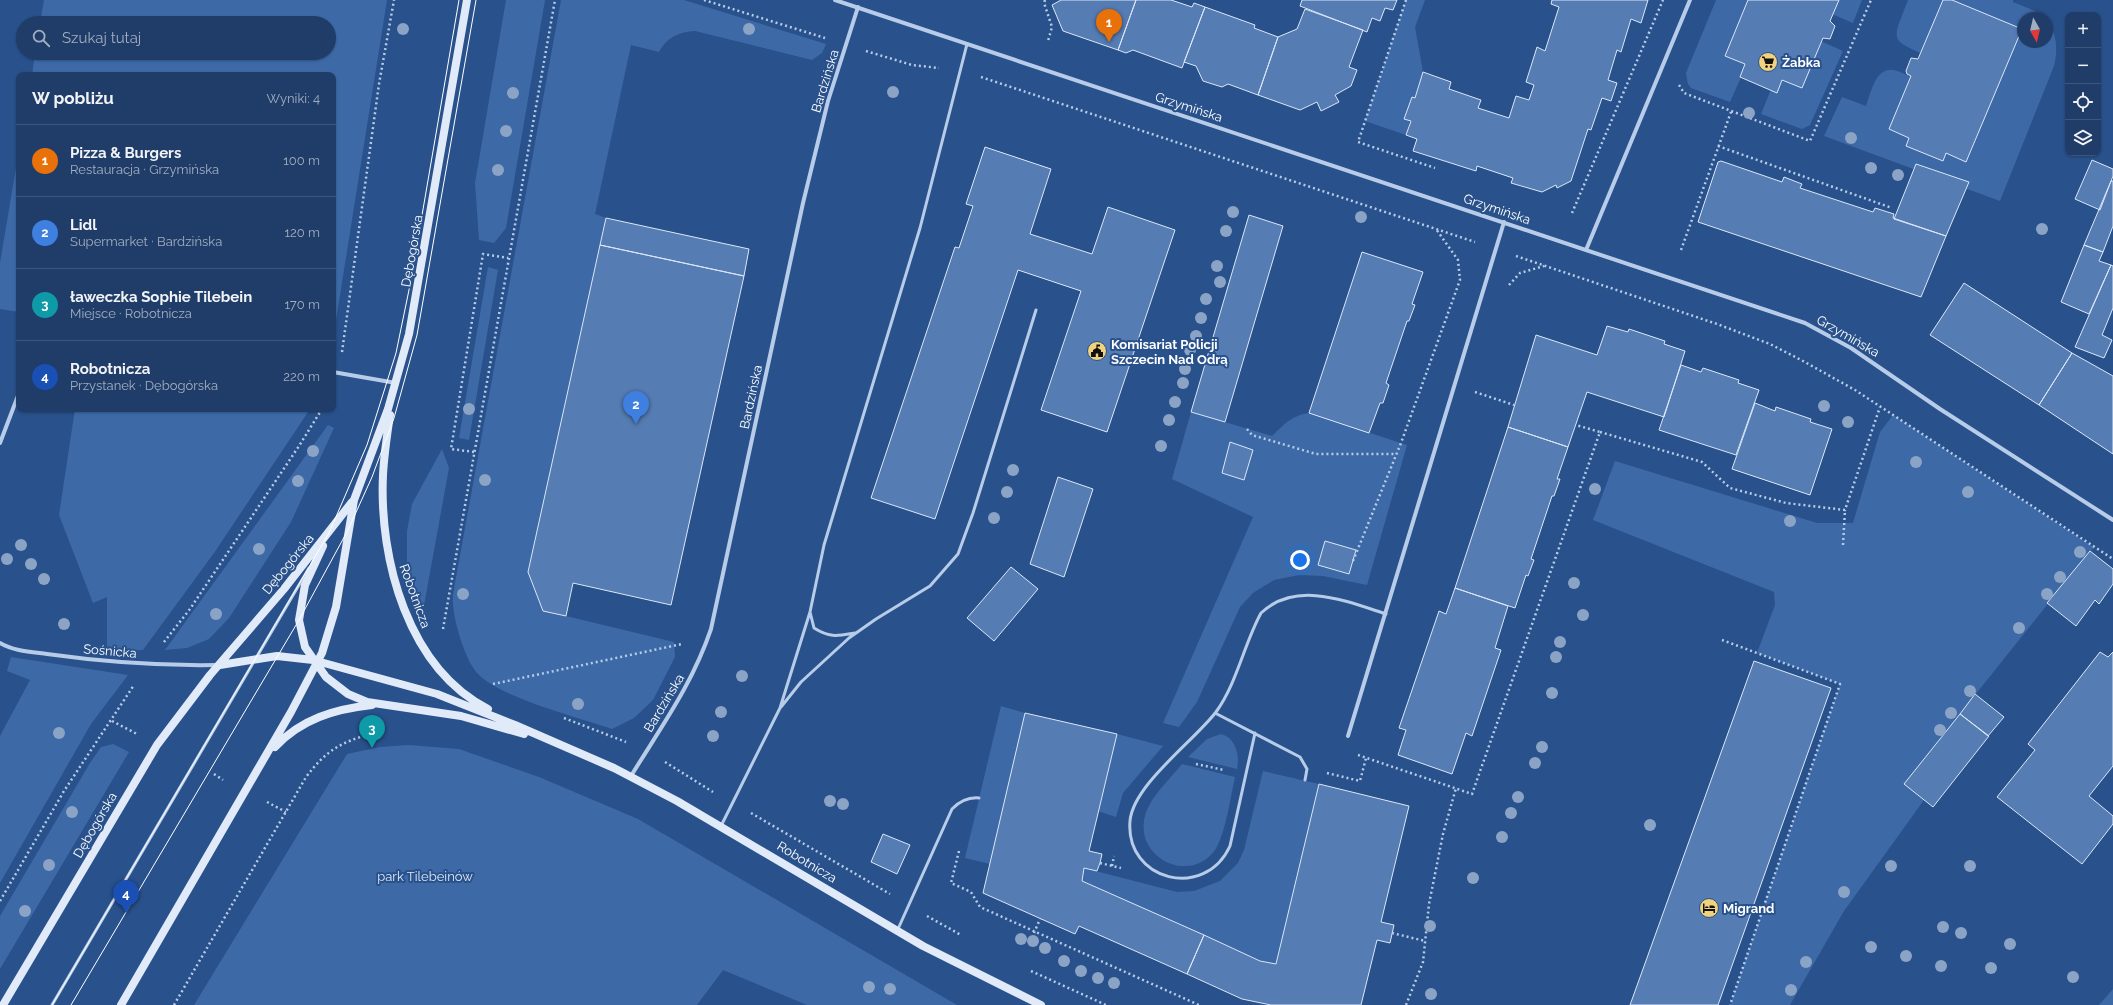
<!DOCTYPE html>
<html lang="pl">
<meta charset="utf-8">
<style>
:root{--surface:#1f3d68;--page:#27446e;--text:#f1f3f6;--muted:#a1aec0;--line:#3c567c;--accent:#f1d27d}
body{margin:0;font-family:Raleway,sans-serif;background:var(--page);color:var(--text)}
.controls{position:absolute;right:12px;top:12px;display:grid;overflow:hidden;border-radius:8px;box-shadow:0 1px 3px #0004}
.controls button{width:36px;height:36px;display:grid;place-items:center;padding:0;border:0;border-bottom:1px solid var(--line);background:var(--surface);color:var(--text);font:20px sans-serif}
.compass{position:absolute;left:2017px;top:12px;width:36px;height:36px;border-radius:50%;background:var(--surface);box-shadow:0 1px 3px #0004;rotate:172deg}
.you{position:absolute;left:1300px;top:560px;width:14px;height:14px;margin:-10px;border:3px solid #fff;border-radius:50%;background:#1a73e8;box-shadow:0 0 0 6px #1a73e833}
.badge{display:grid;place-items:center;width:26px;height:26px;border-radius:50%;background:var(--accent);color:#fff;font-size:13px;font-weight:700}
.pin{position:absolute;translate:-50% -33px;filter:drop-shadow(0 1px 2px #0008)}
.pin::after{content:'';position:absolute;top:21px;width:14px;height:12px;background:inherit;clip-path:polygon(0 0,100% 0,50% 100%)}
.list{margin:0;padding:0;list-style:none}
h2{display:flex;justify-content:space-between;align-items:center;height:52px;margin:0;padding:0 16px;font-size:17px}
h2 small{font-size:13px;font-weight:400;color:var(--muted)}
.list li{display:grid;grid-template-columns:26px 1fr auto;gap:12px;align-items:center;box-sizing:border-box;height:72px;padding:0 16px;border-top:1px solid var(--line)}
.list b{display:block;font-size:15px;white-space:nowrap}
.list p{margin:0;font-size:13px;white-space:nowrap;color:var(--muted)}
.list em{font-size:13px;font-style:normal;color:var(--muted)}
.icon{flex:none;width:22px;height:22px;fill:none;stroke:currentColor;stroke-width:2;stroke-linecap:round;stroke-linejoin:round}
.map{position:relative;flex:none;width:2113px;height:1005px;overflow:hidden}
.search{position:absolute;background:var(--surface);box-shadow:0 1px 3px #0004;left:16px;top:16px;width:320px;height:44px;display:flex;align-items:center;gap:10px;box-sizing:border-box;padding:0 14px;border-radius:22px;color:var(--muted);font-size:15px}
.panel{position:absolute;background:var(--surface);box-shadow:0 1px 3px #0004;left:16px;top:72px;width:320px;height:340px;border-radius:8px}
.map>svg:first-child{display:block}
.green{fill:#3d6aa7}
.building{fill:#557cb3;stroke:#dbe7f7}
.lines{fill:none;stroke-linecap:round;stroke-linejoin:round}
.path{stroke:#b7cce9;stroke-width:2.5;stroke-dasharray:2 3;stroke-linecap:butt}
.lane{stroke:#b7cce9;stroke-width:3}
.street{stroke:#b7cce9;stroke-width:4}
.secondary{stroke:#e1eaf8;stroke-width:8}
.tram{stroke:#fff;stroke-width:1}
.tree{fill:#8ba4c6}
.labels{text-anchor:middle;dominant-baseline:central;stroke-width:4;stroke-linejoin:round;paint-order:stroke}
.poi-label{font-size:13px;font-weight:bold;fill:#fff;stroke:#29518b;text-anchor:start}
.street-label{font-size:13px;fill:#fff;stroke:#29518b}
.park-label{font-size:13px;fill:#dbe7f7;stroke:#29518b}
</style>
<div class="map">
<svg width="2113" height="1005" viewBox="0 0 2113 1005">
<rect width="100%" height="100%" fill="#29518b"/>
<path class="green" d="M44 0H387L333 339V75H32L35 53H329V23H40Z
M506 0H545L506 228 494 243 479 240 475 183Z
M561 0H684L826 44 822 53 812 60 695 31C679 32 667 37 659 52L631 45 595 214 606 218 528 572 566 616 674 642 675 657 653 700 634 718 612 729C578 717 500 698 477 673 465 659 454 622 453 604 452 597 454 590 455 583Z
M1406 0H1425L1415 27 1423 72 1406 135 1365 121Z
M1716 0H1862L1853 23 1827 12 1816 39 1843 51 1810 125 1802 129 1761 114 1776 77 1747 64 1730 102 1691 88 1688 84 1686 73Z
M1908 0H2013V2L2040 13 2045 18H2023V42H2047V20C2057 34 2058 50 2054 66L2000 201 1824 136 1842 97 1866 106C1870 95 1875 69 1891 70 1900 70 1912 78 1920 81L1930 57C1888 39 1892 42 1908 0Z
M19 150V312L0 309V263Z
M488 267 498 270 469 440 459 438Z
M75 409H310L214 553 143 650 107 651V597L93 603 59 515Z
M1191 412 1272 436C1284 424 1293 415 1309 413L1407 445 1367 585 1323 576 1299 575 1274 580 1253 593 1240 607 1197 702 1179 727 1163 723 1253 517 1172 479Z
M1893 415 2095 548 2090 551 1904 784 1924 800 1844 911 1790 1005H1730L1840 684 1757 653 1775 605 1774 592 1593 520 1615 461 1817 523H1853L1880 432Z
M328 425 334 428 291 522 229 618 209 639 187 648 165 650Z
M442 449 449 468 423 611 407 569V531L412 504Z
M11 657 128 675 91 724 0 883V736L30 680 7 671Z
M1001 706 1025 713 990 864 965 858Z
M1117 734 1163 746 1123 793 1116 817 1098 811Z
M1221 734C1236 738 1240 755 1237 769L1188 757 1207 739Z
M113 744 129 752 0 969V916L90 763 101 747Z
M408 745 459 749 539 777 638 819 957 1005H807L723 970 697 1005H194L347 754 380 747Z
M1182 764 1235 777C1231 795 1225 836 1215 850 1190 885 1134 858 1145 816 1150 797 1170 779 1182 764Z
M1263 771 1319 784 1276 964 1260 961 1082 881 1084 868 1177 892 1194 891 1220 881 1238 863 1244 850Z
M2113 989V1005H2099Z"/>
<path class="building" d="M1061 0H1136L1118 50 1063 31 1052 5Z
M1136 0H1171L1192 7 1194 3 1205 7 1182 68 1133 50 1126 53 1118 50Z
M1302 0H1397L1393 10 1385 8 1380 21 1372 18 1367 32 1300 6Z
M1552 0H1648L1641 23 1631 19 1621 52 1617 50 1608 80 1617 83 1611 101 1602 98 1591 130 1588 129 1571 181 1557 188 1556 185 1542 192 1511 183 1513 178 1477 166 1476 171 1413 151 1417 139 1406 135 1411 121 1404 119 1412 97 1415 98 1423 72 1451 82 1449 89 1481 100 1478 108 1509 118 1516 96 1529 100 1534 85 1526 82 1537 47 1545 51 1559 7 1551 4Z
M1748 0H1839L1830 21 1835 26 1830 39 1823 38 1802 88 1782 80 1777 93 1740 77 1745 64 1725 56Z
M1943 0H1952L2022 29 1966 162 1946 153 1943 161 1906 146 1909 138 1889 129 1911 76 1907 74 1906 71 1911 58 1918 59Z
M1205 7 1255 25 1254 28 1278 37 1258 95 1228 84 1222 87 1203 81 1196 66 1184 62Z
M1305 9 1363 30 1349 67 1357 70 1351 86 1335 95 1339 102 1321 111 1317 102 1300 110 1258 95 1278 37 1297 29Z
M985 147 1051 169 1030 234 1092 254 1108 207 1175 230 1107 432 1041 410 1081 291 1018 270 935 519 871 498 955 247 959 248 973 206 966 204Z
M2092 160 2113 169V176L2100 210 2075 199Z
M1721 161 1782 182 1784 177 1802 184 1800 188 1873 212 1875 208 1894 214 1893 218 1946 236 1921 297 1698 222 1718 162Z
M1916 164 1969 182 1946 236 1894 219Z
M2111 181H2113V226L2103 252 2084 245Z
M1249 215 1283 226 1225 422 1191 412Z
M606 218 749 249 744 276 600 245Z
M600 245 744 276 671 605 573 583 566 616 543 611 528 572Z
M2084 245 2103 252 2099 261 2111 265 2089 314 2061 302Z
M1362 252 1423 272 1412 304 1415 305 1409 321H1407L1386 383 1389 385 1383 403H1380L1369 433 1309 413Z
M2111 265 2113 266V308L2102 335 2112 340 2104 358 2075 347Z
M1964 283 2072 353 2039 405 1930 335Z
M1607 326 1628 332 1629 329 1665 341 1664 344 1685 351 1664 417 1587 392 1568 447 1508 427 1536 335 1597 355Z
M2072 353 2113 376V454L2039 405Z
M1681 365 1701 372 1703 368 1739 380 1738 383 1759 390 1736 455 1659 430Z
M1755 403 1775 411 1776 407 1811 419 1810 422 1832 429 1810 495 1732 469Z
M1508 427 1568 447 1557 479H1560L1554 496H1552L1531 559 1534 560 1528 576 1526 575 1515 608 1455 588Z
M1230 442 1253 450 1244 480 1222 473Z
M1058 477 1093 489 1064 577 1030 564Z
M1325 541 1356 550 1349 574 1318 565Z
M2090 551 2113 569V584L2099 604 2095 600 2076 626 2047 603Z
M1011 567 1038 589 994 641 967 618Z
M1455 588 1508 606 1495 648 1501 650 1472 736 1466 733 1452 774 1398 755 1406 730 1399 728 1439 611 1446 614Z
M2100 652 2108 657 2113 652V766L2089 796 2113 816V824L2082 864 1997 797 2035 750 2028 744Z
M1754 661 1831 688 1718 1005H1630Z
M1975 694 2004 717 1988 736 1960 714Z
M1025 713 1117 734 1089 851 1102 854 1100 863 1097 871 1084 868 1082 881 1204 935 1187 974 1079 926 1075 934 983 893Z
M1960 714 1989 736 1933 807 1904 784Z
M1319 784 1409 806 1381 922 1394 925 1390 943 1377 940 1361 1005H1271L1242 999 1187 974 1204 935 1260 961 1276 964Z
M883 834 910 845 897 874 871 862Z"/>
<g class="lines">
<path class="path" d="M704 0 825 38
M1045 0 1044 3 1052 27 1048 41
M1406 0 1358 142 1435 168
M866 51 912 65 939 68
M981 77 1475 242
M1679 85 1684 93 1810 141 1871 0
M1718 146 1892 208
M1572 213 1663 0
M1681 250 1731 112
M1516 256 1717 324 1770 344 1803 361 1855 390 2113 559
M1509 285 1520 273 1544 266
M342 352 379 84 394 0
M1475 392 1514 405
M1247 429 1252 435 1316 454H1396
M1600 432 1702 462 1730 488 1786 503 1845 510 1880 407
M474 452 451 449 483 254 508 258
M1843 545 1845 510
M1353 561 1401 443 1460 280 1458 260 1436 229
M443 629 555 0
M1722 640 1840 684 1730 1005
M164 642 190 609 299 446 322 409
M493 684 682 644
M564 718 626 742
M112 721 137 734
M1358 755 1472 794 1600 432 1576 425
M665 762 713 792
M1196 764 1224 770
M1327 773 1360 781 1366 758
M214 774 223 780
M267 802 286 812
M751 813 890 894
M959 851 951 883 971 892 980 907 1199 1005
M1100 863 1121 868
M1112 866 1114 856
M0 901 64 791 134 685
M927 916 961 935
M1034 933 1040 919
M1392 933 1425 941
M1031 971 1106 1005
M174 1005 306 777C326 751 339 743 370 734L372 729
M1406 1005 1423 962 1429 904 1443 834 1456 788"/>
<path class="lane" d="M810 612 814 628C830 638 837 636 855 633
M781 707 801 682 849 638 876 619 930 586 958 554 973 513 1036 310
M1215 713 1300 757 1307 769 1305 780
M1255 733 1230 846C1205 901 1125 881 1130 821 1133 785 1194 741 1216 712 1237 683 1244 644 1261 613 1296 580 1346 601 1386 614
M721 826 780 708 810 612 824 545 920 228 967 44
M898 929 952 809C960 801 968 797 979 798
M52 1005 309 568"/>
<path class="street" d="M835 0 1805 323 1851 348 1940 409 2113 520
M1586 250 1690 0
M333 372 396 383
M0 443 19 393
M0 643C13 651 32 652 47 654 104 662 160 666 217 665
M1348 736 1504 222
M631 776C661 727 692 685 711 629L803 203 828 101 858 7"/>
<path class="secondary" d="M390 415C387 435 384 455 383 475 379 560 408 668 488 709
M323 546 305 585 299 620 305 647 326 677 348 694 367 702 461 716 524 734
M220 665 277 656 313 660 437 694 515 725 614 768 677 801 923 946 1041 1005
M275 747C301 719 335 709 372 705
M3 1005 157 745 210 675 284 589 352 502
M121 1005 291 712 322 653 336 607 354 500 388 409 409 334 467 0"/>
<path class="tram" d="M52 1005 329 533 367 445 396 353 410 285 459 0
M71 1005 299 620 348 530 372 477 394 418 417 335 476 0"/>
</g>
<g class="tree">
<circle cx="403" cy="29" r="6"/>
<circle cx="749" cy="29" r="6"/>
<circle cx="893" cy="92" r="6"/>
<circle cx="513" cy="93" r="6"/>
<circle cx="1749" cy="113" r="6"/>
<circle cx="506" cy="131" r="6"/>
<circle cx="1851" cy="138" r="6"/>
<circle cx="1871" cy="168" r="6"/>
<circle cx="498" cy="170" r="6"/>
<circle cx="1898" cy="175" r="6"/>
<circle cx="1233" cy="212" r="6"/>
<circle cx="1361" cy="217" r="6"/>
<circle cx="2042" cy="229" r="6"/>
<circle cx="1226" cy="231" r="6"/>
<circle cx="1217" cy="266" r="6"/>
<circle cx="1220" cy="282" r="6"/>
<circle cx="1206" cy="299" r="6"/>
<circle cx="1201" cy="318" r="6"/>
<circle cx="1196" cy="336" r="6"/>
<circle cx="1190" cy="350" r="6"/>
<circle cx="1185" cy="369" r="6"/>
<circle cx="1183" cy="383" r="6"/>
<circle cx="1175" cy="402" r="6"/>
<circle cx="1824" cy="406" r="6"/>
<circle cx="469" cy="409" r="6"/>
<circle cx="1169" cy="420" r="6"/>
<circle cx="1848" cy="422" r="6"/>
<circle cx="1161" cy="446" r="6"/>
<circle cx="313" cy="451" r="6"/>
<circle cx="1916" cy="462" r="6"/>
<circle cx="1013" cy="470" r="6"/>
<circle cx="485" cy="480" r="6"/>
<circle cx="298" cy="481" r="6"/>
<circle cx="1595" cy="489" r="6"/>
<circle cx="1007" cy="492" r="6"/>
<circle cx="1968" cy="492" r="6"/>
<circle cx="994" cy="518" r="6"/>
<circle cx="1790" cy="521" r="6"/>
<circle cx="21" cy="545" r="6"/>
<circle cx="259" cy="549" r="6"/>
<circle cx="2080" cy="552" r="6"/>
<circle cx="7" cy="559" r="6"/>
<circle cx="31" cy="564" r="6"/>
<circle cx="2060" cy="577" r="6"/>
<circle cx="44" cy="579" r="6"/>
<circle cx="1574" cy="583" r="6"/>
<circle cx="463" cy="594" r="6"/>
<circle cx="2047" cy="594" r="6"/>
<circle cx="216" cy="614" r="6"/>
<circle cx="1583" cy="615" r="6"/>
<circle cx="64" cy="624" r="6"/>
<circle cx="2019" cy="628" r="6"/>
<circle cx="1560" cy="642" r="6"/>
<circle cx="1556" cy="657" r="6"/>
<circle cx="742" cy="676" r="6"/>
<circle cx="1970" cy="691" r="6"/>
<circle cx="1552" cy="693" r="6"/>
<circle cx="578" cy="704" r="6"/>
<circle cx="721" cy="712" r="6"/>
<circle cx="1951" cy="713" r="6"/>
<circle cx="1940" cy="730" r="6"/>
<circle cx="59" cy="733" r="6"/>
<circle cx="713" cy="736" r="6"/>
<circle cx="1542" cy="747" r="6"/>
<circle cx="1535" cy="763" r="6"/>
<circle cx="1518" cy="797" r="6"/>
<circle cx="830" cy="801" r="6"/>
<circle cx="843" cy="804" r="6"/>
<circle cx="72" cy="812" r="6"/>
<circle cx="1511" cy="813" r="6"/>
<circle cx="1650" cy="825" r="6"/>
<circle cx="1502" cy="837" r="6"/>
<circle cx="49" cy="865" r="6"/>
<circle cx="1891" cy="866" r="6"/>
<circle cx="1970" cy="866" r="6"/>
<circle cx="1473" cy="878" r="6"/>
<circle cx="1844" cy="892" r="6"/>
<circle cx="25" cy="911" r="6"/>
<circle cx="1430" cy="926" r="6"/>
<circle cx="1943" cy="927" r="6"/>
<circle cx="1961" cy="933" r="6"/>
<circle cx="1021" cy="939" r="6"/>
<circle cx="1033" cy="941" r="6"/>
<circle cx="2010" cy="944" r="6"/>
<circle cx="1871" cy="947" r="6"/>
<circle cx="1045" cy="948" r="6"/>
<circle cx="1906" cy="956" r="6"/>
<circle cx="1064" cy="961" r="6"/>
<circle cx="1806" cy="962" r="6"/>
<circle cx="1941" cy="966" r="6"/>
<circle cx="1991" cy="968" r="6"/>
<circle cx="1081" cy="971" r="6"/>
<circle cx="2073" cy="977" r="6"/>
<circle cx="1098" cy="978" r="6"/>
<circle cx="1114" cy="983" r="6"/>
<circle cx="869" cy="987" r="6"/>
<circle cx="890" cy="989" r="6"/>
<circle cx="1791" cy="990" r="6"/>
<circle cx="1431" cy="994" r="6"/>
</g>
<defs>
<g id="supermarket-disc" transform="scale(1)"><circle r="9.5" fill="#f1d27d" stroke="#29518b"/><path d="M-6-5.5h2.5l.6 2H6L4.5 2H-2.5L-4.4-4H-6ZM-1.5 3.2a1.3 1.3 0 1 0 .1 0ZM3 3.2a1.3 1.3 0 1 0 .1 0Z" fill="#111"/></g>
<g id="civic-disc" transform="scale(1)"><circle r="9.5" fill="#f1d27d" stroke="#29518b"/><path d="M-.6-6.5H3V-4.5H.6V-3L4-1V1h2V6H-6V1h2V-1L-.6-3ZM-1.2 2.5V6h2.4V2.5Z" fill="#111"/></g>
<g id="hotel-disc" transform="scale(1)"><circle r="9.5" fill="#f1d27d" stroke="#29518b"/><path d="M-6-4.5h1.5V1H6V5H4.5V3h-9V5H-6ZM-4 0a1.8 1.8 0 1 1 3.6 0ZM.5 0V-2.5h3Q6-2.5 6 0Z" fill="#111"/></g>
</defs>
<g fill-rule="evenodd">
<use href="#supermarket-disc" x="1768" y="62"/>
<use href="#civic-disc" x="1097" y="351"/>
<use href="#hotel-disc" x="1709" y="908"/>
</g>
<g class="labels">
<g class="poi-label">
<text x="1782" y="62">Żabka</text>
<text x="1111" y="344">Komisariat Policji<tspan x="1111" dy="15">Szczecin Nad Odrą</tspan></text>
<text x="1723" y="908">Migrand</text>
</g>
<g class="street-label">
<text transform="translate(825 81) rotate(-73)">Bardzińska</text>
<text transform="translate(1189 107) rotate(18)">Grzymińska</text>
<text transform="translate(1497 209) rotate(19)">Grzymińska</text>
<text transform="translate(412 251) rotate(-80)">Dębogórska</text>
<text transform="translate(1848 336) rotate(30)">Grzymińska</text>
<text transform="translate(751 397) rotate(-78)">Bardzińska</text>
<text transform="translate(288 564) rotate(-51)">Dębogórska</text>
<text transform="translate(415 596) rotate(70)">Robotnicza</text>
<text transform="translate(110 651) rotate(5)">Sośnicka</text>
<text transform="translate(664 703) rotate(-59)">Bardzińska</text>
<text transform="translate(95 825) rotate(-60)">Dębogórska</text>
<text transform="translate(807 862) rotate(31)">Robotnicza</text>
</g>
<g class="park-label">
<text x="425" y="876">park Tilebeinów</text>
</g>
</g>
</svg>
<div class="controls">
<button>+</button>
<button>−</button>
<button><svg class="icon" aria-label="locate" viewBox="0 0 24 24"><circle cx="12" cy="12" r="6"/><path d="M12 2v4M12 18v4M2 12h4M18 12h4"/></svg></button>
<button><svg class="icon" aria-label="layers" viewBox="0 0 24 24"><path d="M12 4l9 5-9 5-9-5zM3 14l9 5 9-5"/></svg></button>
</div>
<svg class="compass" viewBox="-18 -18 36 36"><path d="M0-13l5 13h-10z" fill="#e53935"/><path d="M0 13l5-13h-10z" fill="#a1aec0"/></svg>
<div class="you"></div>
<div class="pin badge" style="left:1109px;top:42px;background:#e8710a">1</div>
<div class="pin badge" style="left:636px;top:424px;background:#3f7fe0">2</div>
<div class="pin badge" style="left:372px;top:748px;background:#0f9aa8">3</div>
<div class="pin badge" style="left:126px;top:913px;background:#1a4fb4">4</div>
<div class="search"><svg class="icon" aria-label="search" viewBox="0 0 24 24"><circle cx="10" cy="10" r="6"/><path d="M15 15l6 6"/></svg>Szukaj tutaj</div>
<section class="panel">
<h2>W pobliżu<small>Wyniki: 4</small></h2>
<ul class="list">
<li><span class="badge" style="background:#e8710a">1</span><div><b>Pizza &amp; Burgers</b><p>Restauracja · Grzymińska</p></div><em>100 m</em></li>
<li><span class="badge" style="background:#3f7fe0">2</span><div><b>Lidl</b><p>Supermarket · Bardzińska</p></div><em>120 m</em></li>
<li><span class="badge" style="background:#0f9aa8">3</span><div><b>ławeczka Sophie Tilebein</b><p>Miejsce · Robotnicza</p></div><em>170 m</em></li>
<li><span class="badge" style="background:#1a4fb4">4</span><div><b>Robotnicza</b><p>Przystanek · Dębogórska</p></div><em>220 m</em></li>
</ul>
</section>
</div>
